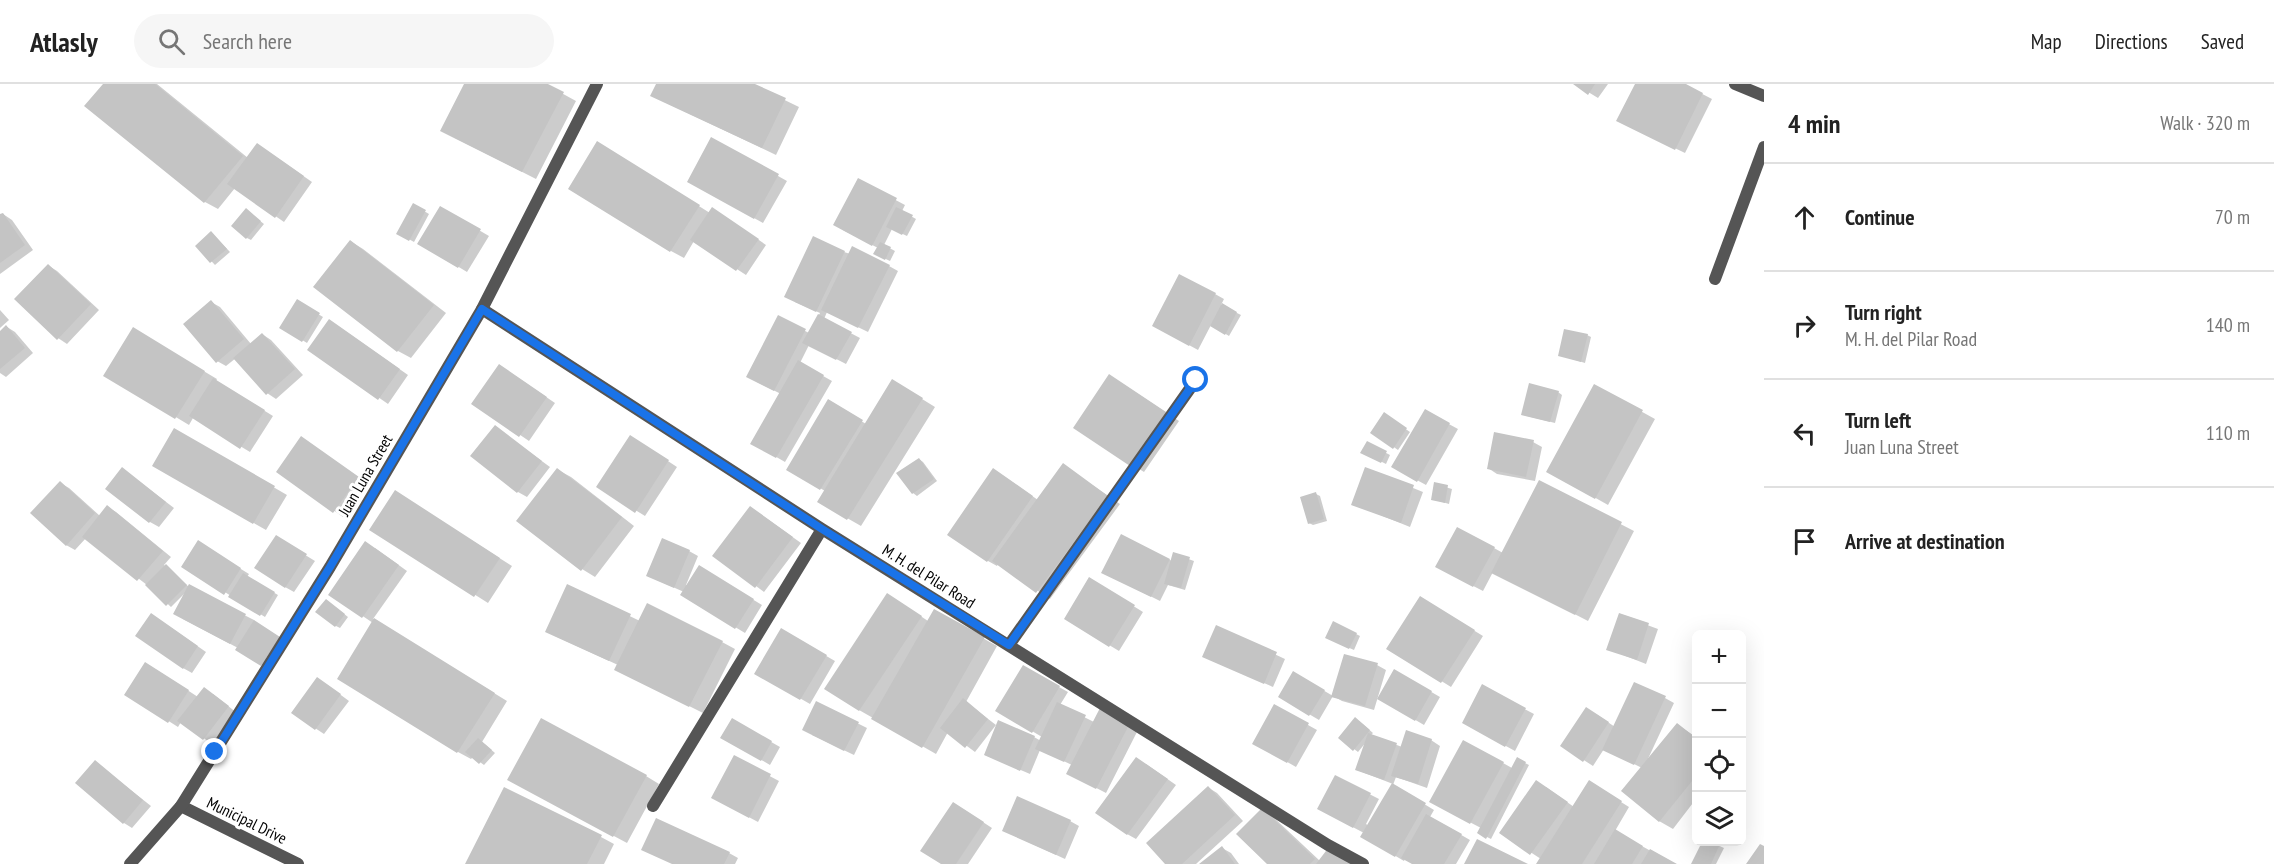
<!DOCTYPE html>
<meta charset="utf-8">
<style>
:root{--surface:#fff;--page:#f6f6f6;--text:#222;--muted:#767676;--line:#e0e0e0}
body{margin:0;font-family:"PT Sans Narrow",sans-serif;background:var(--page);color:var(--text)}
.controls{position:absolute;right:18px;bottom:18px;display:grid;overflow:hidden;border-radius:9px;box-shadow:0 6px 24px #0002}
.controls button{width:54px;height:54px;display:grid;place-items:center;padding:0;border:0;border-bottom:2px solid var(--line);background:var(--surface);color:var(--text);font:30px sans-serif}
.stop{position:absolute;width:18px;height:18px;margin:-14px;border:4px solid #1a73e8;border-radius:50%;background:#fff}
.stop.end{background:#1a73e8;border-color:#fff;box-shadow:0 2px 6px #0008}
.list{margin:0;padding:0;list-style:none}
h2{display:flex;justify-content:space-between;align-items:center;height:78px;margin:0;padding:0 24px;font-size:26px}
h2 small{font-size:20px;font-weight:400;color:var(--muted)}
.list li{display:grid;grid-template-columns:39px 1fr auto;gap:18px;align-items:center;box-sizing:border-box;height:108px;padding:0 24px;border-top:2px solid var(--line)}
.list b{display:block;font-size:22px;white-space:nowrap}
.list p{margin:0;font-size:20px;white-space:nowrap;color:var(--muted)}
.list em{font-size:20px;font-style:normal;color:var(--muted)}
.icon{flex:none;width:33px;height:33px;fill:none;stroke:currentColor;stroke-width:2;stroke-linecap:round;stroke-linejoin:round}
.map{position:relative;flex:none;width:1764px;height:780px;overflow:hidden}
header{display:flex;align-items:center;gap:36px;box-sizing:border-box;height:84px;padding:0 30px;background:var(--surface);border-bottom:2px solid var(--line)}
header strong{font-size:28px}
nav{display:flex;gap:33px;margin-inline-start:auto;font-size:21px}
.search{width:420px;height:54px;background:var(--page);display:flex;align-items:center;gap:15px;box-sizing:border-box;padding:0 21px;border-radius:33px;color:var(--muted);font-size:22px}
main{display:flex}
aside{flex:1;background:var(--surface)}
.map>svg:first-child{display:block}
.shadow{fill:#0003}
.building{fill:#c4c4c4}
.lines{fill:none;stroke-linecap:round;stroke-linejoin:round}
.service{stroke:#555;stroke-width:12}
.minor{stroke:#555;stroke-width:12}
.tertiary{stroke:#555;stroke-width:12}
.route{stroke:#1a73e8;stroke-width:8}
.labels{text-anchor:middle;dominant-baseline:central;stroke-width:6;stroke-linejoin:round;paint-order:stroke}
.street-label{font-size:16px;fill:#000;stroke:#fff}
</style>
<header>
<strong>Atlasly</strong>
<div class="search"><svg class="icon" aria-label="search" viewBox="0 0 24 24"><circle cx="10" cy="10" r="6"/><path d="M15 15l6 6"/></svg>Search here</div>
<nav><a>Map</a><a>Directions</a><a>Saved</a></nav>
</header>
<main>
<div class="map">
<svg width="1764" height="780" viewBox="0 0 1764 780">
<rect width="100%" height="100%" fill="#fff"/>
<path class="shadow" d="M104 0H157L248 74 266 66 312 98 284 138 235 104 218 125 205 118Z
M466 0H545L576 17 536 95 455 54Z
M657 0H752L799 23 776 71 652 12Z
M1575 0H1608L1598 14Z
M1636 0H1683L1712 15 1685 69 1627 41Z
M712 55 787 97 763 139 689 98Z
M611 67 710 129 721 130 766 161 746 191 694 157 684 174 671 167Z
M858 96 905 121 902 127 916 135 907 152 892 145 884 161 895 167 890 177 875 170 878 164 843 146Z
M414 121 429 130 414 158 398 149Z
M441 124 489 152 467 188 419 159Z
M250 129 264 140 251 156 247 154Z
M3 130 12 136 33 166 0 190V132Z
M212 149 230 168 215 181 197 162Z
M350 157 363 165 446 229 411 274 398 267Z
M844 168 889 182 898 187 868 248 827 228 824 235 860 254 846 280 809 261 800 279 832 297 785 378 752 359 781 310 757 298 778 233 809 249 820 229 795 218Z
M49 182 57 187 99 226 67 260 58 254Z
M1215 210 1224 215 1221 221 1241 231 1229 252 1211 241 1198 266 1154 242Z
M297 217 323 233 307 259 281 243Z
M211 218 220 223 251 260 262 250 271 256 303 291 276 315 267 309 236 274 226 282 217 277Z
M0 226 9 236 0 244Z
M338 242 408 291 388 320 309 265Z
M7 243 15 248 33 269 6 293 0 289V249Z
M133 245 217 295 216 297 273 332 250 368 193 334 189 341 106 291Z
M1587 251 1591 253 1585 279 1559 271Z
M508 287 555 319 529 357 473 319Z
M893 297 935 323 861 442 819 418 825 407 788 385 829 317 866 340Z
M1123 300 1179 337 1144 388 1131 380Z
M1595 302 1655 335 1608 421 1548 387Z
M1558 308 1562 311 1555 339 1527 332Z
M1425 327 1458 345 1426 401 1393 383Z
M1384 330 1410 348 1398 366 1372 348Z
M495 343 550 383 527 413 518 408Z
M175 346 287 411 266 446 154 382Z
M639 358 677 383 645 432 598 403Z
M1533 358 1542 363 1535 397 1497 390 1488 384Z
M1367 359 1390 371 1386 380 1362 368Z
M310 360 367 399 343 433 278 388Z
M919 375 923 378 937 397 917 412 913 409Z
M1063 381 1120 420 1050 515 998 480 997 482 988 477 949 450 1002 391 1038 416Z
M123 385 174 424 159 443 150 438Z
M1366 385 1423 408 1410 443 1353 420Z
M558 386 571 393 634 442 595 493 582 485Z
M1539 398 1634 447 1588 537 1493 488 1483 507 1446 488 1494 464 1503 469Z
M60 399 69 404 100 432 107 423 116 428 171 473 164 481 189 503 254 536 270 586 238 564 183 535 185 509 171 523 147 501 86 454 75 466 66 461Z
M1435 400 1452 405 1449 420 1432 415Z
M1316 410 1320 412 1327 437 1313 441 1309 439Z
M408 416 512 482 488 519 371 445Z
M759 429 801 459 764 508 756 502Z
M1121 452 1172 477 1174 470 1194 477 1185 506 1168 501 1160 517 1112 493Z
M276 453 315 477 294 508 285 503Z
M207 464 249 490 247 493 278 511 265 533 183 482Z
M375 464 407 487 373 535 507 617 482 658 495 669 484 681 473 673 471 675 458 668 339 594 373 539 330 510Z
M689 467 698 472 686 501 688 502 699 483 762 521 745 549 682 511 684 508 657 496Z
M1090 495 1143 528 1119 567 1066 535Z
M567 502 640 537 722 558 735 565 703 629 629 592 618 581 555 552Z
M1421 514 1483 552 1451 603 1388 564Z
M330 519 348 533 340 544 336 542Z
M901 519 928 537 934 527 997 562 966 618 996 641 975 668 948 648 936 670 859 626Z
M1620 531 1658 545 1646 580 1608 565Z
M160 536 206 568 192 589 183 584Z
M1334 539 1360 552 1354 566 1331 556Z
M1217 543 1285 575 1273 603 1204 573Z
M781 546 835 577 810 620 756 589Z
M1377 581 1386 586 1374 626 1342 617 1333 612 1319 636 1280 613 1294 589 1333 612Z
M1023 583 1068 608 1060 621 1094 638 1100 626 1138 646 1106 709 1077 694 1072 681 1040 666 1030 690 985 671 1034 653 1041 657 1042 653 997 626Z
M155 585 198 613 213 610 237 629 212 660 181 638 178 643 126 610Z
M1395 587 1440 613 1424 641 1378 614Z
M326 600 349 617 324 650 315 644Z
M1483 603 1534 630 1515 667 1464 639Z
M1665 614 1674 619 1647 677 1678 641 1696 653V715L1673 745 1659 737 1642 684 1604 665 1593 682 1562 662 1596 630 1615 643Z
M817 619 867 644 854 671 812 651Z
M1274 622 1317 646 1296 683 1254 659Z
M733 636 780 663 770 681 722 653Z
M1359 637 1373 649 1371 651 1402 663 1431 656 1440 662 1427 704 1396 693 1393 701 1434 726 1430 733 1470 756 1456 780H1415L1405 775 1404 777 1362 752 1364 749 1328 730 1336 693 1379 715 1366 740 1369 742 1393 700 1357 686 1367 657 1358 668 1354 665Z
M734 673 779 697 758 738 713 714Z
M1517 675 1529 681 1491 755 1479 749 1481 744 1431 718 1503 679 1512 684Z
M95 678 151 722 132 744 124 739Z
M1146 680 1176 701 1136 755 1127 750Z
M646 692 659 700 627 759 522 703Z
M1589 698 1629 723 1615 747 1674 780H1538L1541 775 1501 749 1546 703 1574 723Z
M1209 704 1217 709 1243 737 1196 780H1167Z
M963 725 992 744 968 780H943Z
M1271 731 1320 777 1351 780H1270L1239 750Z
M1070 737 1079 742 1065 775 1004 747Z
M601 753 614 760 604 780H467Z
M1703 758H1711L1724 764 1716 780H1693Z
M1222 764 1231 769 1239 780H1201Z
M729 769 738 774 735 780H673Z"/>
<path class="building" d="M103 0H155L243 72 204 119 84 22Z
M464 0H548L564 8 522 88 440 47Z
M656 0H755L786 14 762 64 650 12Z
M1573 0H1595L1588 11Z
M1635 0H1686L1703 9 1675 66 1616 37Z
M711 53 779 90 754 135 687 98Z
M597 57 700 121 670 168 568 105Z
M257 59 304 92 275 134 227 100Z
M858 94 897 114 872 162 833 141Z
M413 119 426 126 409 157 396 150Z
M440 122 481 145 458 184 417 160Z
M712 123 759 155 736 187 690 156Z
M896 123 913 131 902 151 886 143Z
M246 124 261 137 246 155 231 142Z
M3 129 25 161 0 179V130Z
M211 147 227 165 210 179 195 162Z
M813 152 845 167 816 228 784 213Z
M350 156 434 221 397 268 313 203Z
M880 158 891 163 885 176 873 170Z
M852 162 890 181 858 244 821 226Z
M48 180 91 220 57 256 14 215Z
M1179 190 1216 209 1189 262 1152 242Z
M297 215 320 229 302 258 279 244Z
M211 216 244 255 216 279 183 240Z
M1222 219 1237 228 1225 251 1210 242Z
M818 230 852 248 836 276 802 259Z
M778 231 806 245 774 307 746 293Z
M329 235 400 285 378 316 307 266Z
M6 241 25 264 0 285V247Z
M133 243 205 287 175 335 103 292Z
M1564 245 1588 250 1581 278 1558 272Z
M262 249 295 285 266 311 233 274Z
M798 276 824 291 776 374 750 360Z
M499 280 547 313 519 353 471 320Z
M1109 290 1166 328 1130 382 1073 344Z
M213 294 265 326 240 365 189 332Z
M892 295 923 314 847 436 817 418Z
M1529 299 1559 307 1550 338 1521 331Z
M1594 300 1643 326 1595 415 1546 388Z
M828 315 863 336 820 406 786 386Z
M1425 325 1450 339 1417 398 1391 383Z
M1384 328 1407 344 1393 365 1370 349Z
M495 341 542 377 517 409 470 372Z
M174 344 275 402 253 440 152 382Z
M1494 348 1534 356 1526 393 1487 385Z
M630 351 669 376 635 429 596 403Z
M301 352 359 393 333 429 276 388Z
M1367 357 1387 367 1381 379 1360 369Z
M919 374 934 395 912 410 896 389Z
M1063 379 1108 412 1036 509 992 477Z
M122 383 166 418 149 439 105 405Z
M1365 383 1414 401 1401 439 1351 421Z
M557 384 622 433 581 487 516 437Z
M993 384 1033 412 987 478 947 451Z
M1539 396 1622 438 1575 531 1491 489Z
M60 397 95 429 66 462 30 429Z
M1434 398 1448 401 1445 419 1431 416Z
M395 406 500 474 474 513 369 446Z
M1316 408 1324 435 1308 440 1300 413Z
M107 421 163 467 137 497 82 453Z
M750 422 793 453 755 504 712 472Z
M1457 443 1495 463 1473 503 1435 483Z
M1121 450 1170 475 1151 513 1101 489Z
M276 451 307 470 285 504 254 484Z
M662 454 690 466 674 504 646 492Z
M198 456 241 484 224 511 181 483Z
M365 457 399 481 362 534 328 511Z
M1173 468 1190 473 1181 504 1164 500Z
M166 480 187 501 166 522 145 501Z
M699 481 754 515 735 545 680 511Z
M243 489 275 508 260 532 228 513Z
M1089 493 1135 521 1109 563 1064 535Z
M189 500 246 530 230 560 173 530Z
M567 500 631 530 609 577 545 548Z
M887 509 922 532 859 627 824 605Z
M1420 512 1475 546 1441 599 1386 565Z
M326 515 345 530 335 543 315 528Z
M647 519 723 557 689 623 614 586Z
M934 525 985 553 922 664 871 635Z
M151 529 198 562 183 585 135 552Z
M1619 529 1649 539 1637 576 1606 566Z
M374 534 495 609 457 669 337 595Z
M254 536 280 553 261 582 235 566Z
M1333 537 1357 549 1349 565 1325 554Z
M1216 541 1277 568 1264 600 1202 573Z
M781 544 827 571 800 616 754 590Z
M1344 570 1378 579 1365 622 1331 613Z
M145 578 189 606 168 639 124 611Z
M1023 581 1060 602 1032 649 995 627Z
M1394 585 1432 607 1415 637 1377 615Z
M1293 587 1325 606 1309 632 1278 613Z
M317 593 341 610 315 646 291 629Z
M1634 598 1666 612 1634 681 1602 666Z
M1482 600 1526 624 1505 663 1462 639Z
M204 603 229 622 203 656 177 637Z
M963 614 988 635 965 664 940 644Z
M816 617 859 638 844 667 802 646Z
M1057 618 1086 631 1064 678 1035 665Z
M1274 620 1309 639 1287 679 1252 660Z
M1586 623 1609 638 1583 678 1560 662Z
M1100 624 1130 639 1096 705 1066 690Z
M1355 633 1370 646 1353 667 1338 654Z
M541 634 647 691 613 753 507 696Z
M732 634 772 657 761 677 720 654Z
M998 636 1035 652 1020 687 984 671Z
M1677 639 1696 654V692L1659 738 1621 707Z
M1406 646 1432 655 1418 700 1391 692Z
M1368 649 1397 659 1384 696 1355 686Z
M478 654 492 666 479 680 465 668Z
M1463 656 1504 678 1470 740 1429 718Z
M734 671 771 690 749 734 711 714Z
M1136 673 1168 695 1127 751 1095 729Z
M1517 673 1526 678 1486 755 1477 749Z
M95 676 143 716 123 740 75 699Z
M1335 691 1371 709 1353 744 1317 725Z
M1536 696 1568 718 1530 771 1499 749Z
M1589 696 1622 717 1582 780H1536Z
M1392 699 1426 719 1395 773 1360 753Z
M1208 702 1235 731 1182 780H1165L1146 759Z
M504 703 602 751 587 780H465Z
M1017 712 1071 736 1056 771 1002 747Z
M953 718 984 738 956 780H941L920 767Z
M1262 724 1315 775 1310 780H1267L1236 750Z
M1426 730 1462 750 1444 780H1412L1401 774Z
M656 734 730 768 724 780H672L641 766Z
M1615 745 1643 762 1632 780H1594Z
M1477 755 1528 780H1464Z
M1702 758H1715L1720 760 1711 780H1691Z
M1760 760 1764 762V780H1746Z
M1222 762 1235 780H1199Z
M1329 763 1352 780H1316Z
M1650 765 1677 780H1641Z"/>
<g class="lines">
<path class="service" d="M181 722 298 780"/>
<path class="minor" d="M1735 0 1764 12
M1715 195 1764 63
M482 225 822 445 1328 761 1363 780
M1009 561 1196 296
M653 722 822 445"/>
<path class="tertiary" d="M130 780 181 722 330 483 482 225 597 0"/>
</g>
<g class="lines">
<path class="route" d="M215 668 330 483 482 225 822 445 1009 561 1196 296"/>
</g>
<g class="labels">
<g class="street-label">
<text transform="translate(365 391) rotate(-60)">Juan Luna Street</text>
<text transform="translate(929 492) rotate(32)">M. H. del Pilar Road</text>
<text transform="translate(247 736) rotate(26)">Municipal Drive</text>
</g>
</g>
</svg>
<div class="controls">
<button>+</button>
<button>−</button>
<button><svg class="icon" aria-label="locate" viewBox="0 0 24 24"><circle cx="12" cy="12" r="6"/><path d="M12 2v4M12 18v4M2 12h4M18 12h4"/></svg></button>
<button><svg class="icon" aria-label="layers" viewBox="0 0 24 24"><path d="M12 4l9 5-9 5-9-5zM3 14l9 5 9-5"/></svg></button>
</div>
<div class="stop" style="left:1196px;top:296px"></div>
<div class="stop end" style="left:215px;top:668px"></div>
</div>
<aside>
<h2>4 min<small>Walk · 320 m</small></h2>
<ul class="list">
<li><svg class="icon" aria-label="ahead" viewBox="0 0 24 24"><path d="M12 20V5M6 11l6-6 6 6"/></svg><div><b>Continue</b></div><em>70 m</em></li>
<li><svg class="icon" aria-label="right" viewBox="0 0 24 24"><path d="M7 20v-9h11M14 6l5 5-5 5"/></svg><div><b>Turn right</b><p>M. H. del Pilar Road</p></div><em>140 m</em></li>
<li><svg class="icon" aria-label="left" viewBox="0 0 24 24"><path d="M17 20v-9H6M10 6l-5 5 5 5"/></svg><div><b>Turn left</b><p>Juan Luna Street</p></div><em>110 m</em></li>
<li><svg class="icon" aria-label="arrive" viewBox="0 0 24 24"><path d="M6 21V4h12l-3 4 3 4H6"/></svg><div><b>Arrive at destination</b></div></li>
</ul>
</aside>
</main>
